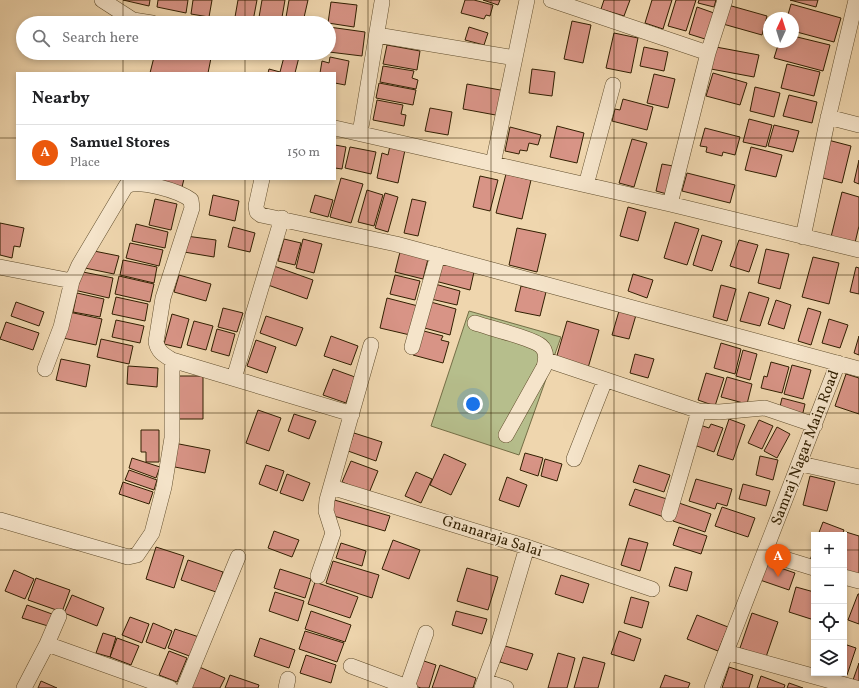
<!DOCTYPE html>
<meta charset="utf-8">
<style>
:root{--surface:#fff;--page:#f6f6f6;--text:#202124;--muted:#757577;--line:#e0e0e0;--accent:#ea580c}
body{margin:0;font-family:Vollkorn,serif;background:var(--page);color:var(--text)}
.controls{position:absolute;right:12px;bottom:12px;display:grid;overflow:hidden;border-radius:0px;box-shadow:0 2px 6px #0003}
.controls button{width:36px;height:36px;display:grid;place-items:center;padding:0;border:0;border-bottom:1px solid var(--line);background:var(--surface);color:var(--text);font:20px sans-serif}
.compass{position:absolute;left:763px;top:12px;width:36px;height:36px;border-radius:50%;background:var(--surface);box-shadow:0 2px 6px #0003;rotate:4deg}
.you{position:absolute;left:473px;top:404px;width:14px;height:14px;margin:-10px;border:3px solid #fff;border-radius:50%;background:#1a73e8;box-shadow:0 0 0 6px #1a73e833}
.badge{display:grid;place-items:center;width:26px;height:26px;border-radius:50%;background:var(--accent);color:#fff;font-size:13px;font-weight:700}
.pin{position:absolute;translate:-50% -33px;filter:drop-shadow(0 1px 2px #0008)}
.pin::after{content:'';position:absolute;top:21px;width:14px;height:12px;background:inherit;clip-path:polygon(0 0,100% 0,50% 100%)}
.list{margin:0;padding:0;list-style:none}
h2{display:flex;justify-content:space-between;align-items:center;height:52px;margin:0;padding:0 16px;font-size:17px}
h2 small{font-size:13px;font-weight:400;color:var(--muted)}
.list li{display:grid;grid-template-columns:26px 1fr auto;gap:12px;align-items:center;box-sizing:border-box;height:56px;padding:0 16px;border-top:1px solid var(--line)}
.list b{display:block;font-size:15px;white-space:nowrap}
.list p{margin:0;font-size:13px;white-space:nowrap;color:var(--muted)}
.list em{font-size:13px;font-style:normal;color:var(--muted)}
.icon{flex:none;width:22px;height:22px;fill:none;stroke:currentColor;stroke-width:2;stroke-linecap:round;stroke-linejoin:round}
.map{position:relative;flex:none;width:859px;height:688px;overflow:hidden}
.search{position:absolute;background:var(--surface);box-shadow:0 2px 6px #0003;left:16px;top:16px;width:320px;height:44px;display:flex;align-items:center;gap:10px;box-sizing:border-box;padding:0 14px;border-radius:22px;color:var(--muted);font-size:15px}
.panel{position:absolute;background:var(--surface);box-shadow:0 2px 6px #0003;left:16px;top:72px;width:320px;height:108px;border-radius:0px}
.map>svg:first-child{display:block}
.green{fill:#b6be8c;stroke:#746e46}
.building{fill:#d89486;stroke:#311f01}
.lines{fill:none;stroke-linecap:round;stroke-linejoin:round}
.minor-casing{stroke:#604d2c;stroke-width:16}
.minor{stroke:#f5e4ca;stroke-width:15}
.grid{fill:none;stroke:#311f01;stroke-width:1;stroke-opacity:0.55}
.labels{text-anchor:middle;dominant-baseline:central;stroke-width:3;stroke-linejoin:round;paint-order:stroke}
.street-label{font-size:15px;fill:#311f01;stroke:#f5e4ca}
</style>
<div class="map">
<svg width="859" height="688" viewBox="0 0 859 688">
<rect width="100%" height="100%" fill="#efd6ae"/>
<filter id="stains"><feTurbulence type="fractalNoise" baseFrequency=".005" numOctaves="4"/><feColorMatrix values="0 0 0 0 .2 0 0 0 0 .09 0 0 0 0 .02 0 0 0 .5 -.17"/></filter>
<radialGradient id="worn" r=".72"><stop offset=".6" stop-color="#630" stop-opacity="0"/><stop offset="1" stop-color="#630" stop-opacity=".3"/></radialGradient>
<path class="green" d="M469 311 561 337 519 455 431 426Z"/>
<path class="building" d="M123 0H150L149 6Z
M158 0H188L186 13 157 7Z
M193 0H212L209 17 191 14Z
M238 0H257L253 21 235 17Z
M262 0H285L281 23H258Z
M289 0H308L303 22 296 20V23H285Z
M465 0H474L493 5 490 16 486 15 484 19 461 13Z
M483 0H500L498 5Z
M604 0H630L624 16 601 9Z
M652 0H672L663 29 645 23Z
M676 0H696L686 31 668 26Z
M699 0H716L714 7 698 3Z
M790 0H818L816 7Z
M331 2 357 5 354 27 328 23Z
M791 4 841 18 834 42 793 31V18H787Z
M728 5 767 16 762 35 723 24Z
M697 7 714 13 705 39 689 34Z
M572 21 591 25 583 63 564 59Z
M329 27 365 32 362 56 329 52Z
M469 27 488 33 484 45 465 40Z
M614 33 638 38 631 73 606 68Z
M793 36 830 45 823 71 774 58 779 42H793Z
M387 45 420 51 417 70 383 64Z
M644 47 668 52 664 71 640 66Z
M716 47 759 55 754 77 711 69Z
M155 53H212L208 73H150Z
M285 53H300L295 73H268L269 69 280 72Z
M330 57 349 61 345 85 335 83V73H320L322 61 329 63Z
M787 64 820 72 814 96 781 88Z
M383 66 414 71 412 78 418 80 416 89 380 82Z
M532 69 555 72 552 96 529 93Z
M713 73 747 83 740 105 706 96Z
M654 74 675 79 668 108 647 103Z
M379 83 416 90 413 105 376 98Z
M467 84 506 91 501 116 463 109Z
M755 87 780 93 774 117 750 111Z
M789 95 817 102 812 123 783 116Z
M623 99 653 107 647 130 612 121 615 109 620 110Z
M377 100 403 105 401 114 406 115 404 126 373 120Z
M430 108 452 112 448 135 425 131Z
M749 119 772 125 766 147 743 142Z
M774 125 799 131 793 152 768 146Z
M557 126 584 133 577 163 550 157Z
M510 127 541 135 538 145 529 143 527 151 520 150 519 154 505 151Z
M705 128 740 137 735 155 723 152 722 156 706 152 707 147 700 146Z
M632 139 647 143 634 187 619 183Z
M828 140 851 146 842 183 819 177Z
M335 145 346 147 342 169 335 168Z
M390 146 405 150 398 183 377 178 382 153 388 155Z
M350 147 376 152 371 174 345 168Z
M751 147 782 155 776 177 745 170Z
M859 160V184L854 182Z
M662 164 673 166 667 194 656 191Z
M687 173 735 185 730 203 682 191Z
M506 174 531 180 522 219 496 213Z
M480 176 498 180 490 211 473 207Z
M341 178 363 184 351 223 330 217Z
M153 179H184L182 187Z
M367 190 383 195 374 226 358 222Z
M842 192 859 197V226L854 247 830 241Z
M385 193 398 197 388 232 375 228Z
M213 195 239 201 235 221 209 215Z
M315 195 333 200 328 217 310 212Z
M155 199 177 204 171 230 149 225Z
M412 199 426 202 418 236 404 233Z
M628 207 646 212 638 241 620 236Z
M675 222 699 229 687 265 664 258Z
M0 223 24 228 20 247 14 246 12 258 0 255Z
M136 224 168 232 165 248 132 241Z
M233 227 255 233 250 252 228 247Z
M517 228 546 234 537 272 509 265Z
M702 235 722 241 712 271 693 265Z
M186 236 216 240 214 257 184 252Z
M284 239 301 243 295 265 278 261Z
M303 239 322 244 314 273 296 268Z
M739 240 758 245 749 272 730 266Z
M130 243 163 250 159 266 126 258Z
M766 249 789 254 780 289 758 283Z
M89 250 119 256 114 274 85 268Z
M400 252 428 259 423 279 395 272Z
M813 257 839 263 829 304 802 297Z
M123 260 157 267 154 283 120 275Z
M439 263 474 272 470 290 435 281Z
M274 266 313 280 307 299 268 285Z
M856 267 859 268V294L850 292Z
M78 271 113 278 109 298 74 290Z
M633 274 653 280 647 298 628 291Z
M179 275 211 284 206 301 174 292Z
M395 275 420 281 415 300 390 294Z
M119 276 154 284 150 302 115 294Z
M435 284 460 291 457 305 431 299Z
M721 285 736 289 727 321 713 317Z
M521 286 546 292 540 316 515 311Z
M749 292 769 298 760 326 740 321Z
M77 293 104 299 100 317 73 312Z
M116 297 148 304 145 321 112 314Z
M387 298 418 306 410 335 380 328Z
M776 300 791 305 784 329 768 324Z
M427 301 456 309 450 335 421 327Z
M16 302 44 312 39 326 11 316Z
M223 308 243 313 237 332 218 327Z
M808 308 821 312 811 345 798 341Z
M619 311 636 315 629 339 612 335Z
M69 312 102 319 96 345 63 338Z
M172 314 189 319 181 348 164 344Z
M266 316 303 328 296 346 260 333Z
M829 319 848 325 840 348 822 343Z
M116 320 144 326 140 343 112 337Z
M194 321 213 326 206 350 187 345Z
M567 321 599 330 588 368 556 359Z
M6 322 39 333 33 350 0 339Z
M217 329 235 334 229 356 211 351Z
M420 330 443 336 441 340 449 342 443 363 413 355Z
M331 336 358 346 351 365 324 356Z
M859 336V355L854 353Z
M101 339 133 346 129 364 97 357Z
M256 340 276 347 267 373 247 366Z
M721 343 741 349 735 374 714 368Z
M743 350 757 354 750 380 736 376Z
M635 354 654 359 648 378 630 373Z
M61 359 90 365 86 387 56 380Z
M771 362 789 367 782 393 761 388 764 376 767 377Z
M792 365 811 370 803 399 784 394Z
M128 366 158 368 157 387 127 384Z
M333 369 355 377 346 403 323 395Z
M706 373 724 378 715 406 698 400Z
M846 374 859 378V414L835 406Z
M177 376H203V419H177Z
M727 377 752 384 747 404 721 397Z
M782 398 805 404 802 417 779 411Z
M258 410 281 418 269 451 246 443Z
M294 414 316 421 309 439 288 431Z
M729 419 745 425 733 460 717 455Z
M759 420 773 426 762 449 748 443Z
M711 424 723 428 714 452 694 445 700 425 709 428Z
M777 427 790 434 777 458 764 451Z
M141 430H159V462H146V452H141Z
M354 433 382 442 376 461 348 451Z
M174 443 210 450 205 473 170 466Z
M525 453 543 458 538 476 520 470Z
M444 454 466 464 451 495 430 485Z
M760 456 778 460 773 480 756 475Z
M132 458 160 467 156 478 129 468Z
M545 459 562 464 557 481 541 476Z
M351 461 378 471 369 493 342 482Z
M266 465 284 471 277 491 259 484Z
M639 465 670 475 664 492 633 482Z
M129 470 157 480 154 490 125 480Z
M416 472 432 479 421 503 405 496Z
M287 474 310 483 303 501 280 493Z
M810 476 835 482 827 511 803 505Z
M507 477 527 485 519 507 499 500Z
M696 479 732 489 727 506 717 503 715 509 689 501Z
M123 482 153 492 149 504 119 494Z
M743 484 770 491 766 506 739 499Z
M635 489 670 500 664 517 629 505Z
M331 499 390 516 385 531 327 514Z
M679 503 711 514 705 532 673 521Z
M722 507 755 518 748 537 715 526Z
M823 522 844 530 842 535H818Z
M679 527 707 536 701 554 673 545Z
M274 531 299 540 292 557 268 548Z
M846 532 859 536V574L844 576V537Z
M629 538 648 543 640 571 621 565Z
M393 540 420 550 409 579 382 569Z
M341 543 366 551 362 566 336 558Z
M156 547 184 556 174 588 146 579Z
M814 548V565L809 564Z
M188 560 223 572 216 592 181 580Z
M333 561 379 575 372 598 326 583Z
M766 563 795 573 789 590 760 580Z
M675 567 692 572 687 591 669 586Z
M467 568 498 577 488 610 457 601Z
M280 569 311 579 305 598 274 588Z
M14 570 34 579 25 599 5 591Z
M561 575 589 584 583 603 555 594Z
M36 578 70 590 62 612 28 600Z
M315 582 358 597 350 618 308 604Z
M796 587 814 592V620L789 612Z
M275 592 304 601 298 621 269 611Z
M858 594H859V624L848 620Z
M72 595 104 608 97 626 64 613Z
M631 597 649 602 642 628 624 623Z
M27 605 52 614 48 626 22 618Z
M311 611 351 625 345 642 305 629Z
M456 611 487 619 482 634 452 625Z
M752 613 778 622 766 657 740 648Z
M697 615 728 627 718 651 687 639Z
M130 617 149 624 142 643 122 635Z
M153 623 172 631 165 649 146 642Z
M175 629 199 637 192 657 168 648Z
M305 631 344 643 337 662 299 649Z
M619 631 641 639 634 661 611 654Z
M103 633 116 637 110 657 96 653Z
M117 638 139 646 131 665 110 657Z
M260 638 295 650 289 668 254 656Z
M844 644 856 648 847 675 842 673H844Z
M505 646 533 654 527 670 500 662Z
M169 651 187 658 177 682 159 675Z
M558 653 575 658 567 688H548Z
M306 655 336 665 331 683 300 673Z
M583 657 605 663 598 688H574Z
M418 659 436 665 429 688H421L409 684Z
M859 663V682L853 680Z
M440 665 476 678 473 688H432Z
M197 666 225 678 220 688H188Z
M729 667 753 675 749 688H722Z
M230 675 259 685 258 688H225Z
M665 675 690 683 688 688H660Z
M761 676 785 685 784 688H757Z
M41 681 57 688H38Z
M789 683 803 688H787Z"/>
<g class="lines">
<g class="minor-casing">
<path id="minor" d="M102 0 133 20 152 23
M551 0 708 53
M377 35 515 58
M828 117 859 125
M335 128 670 204 859 250
M360 133 382 2
M493 164 527 0
M262 179 256 206 257 212 261 215 396 244 859 369
M586 185 613 85
M670 204 708 53 725 0
M803 237 826 127 856 0
M0 267 72 281 79 265 126 186C140 179 179 191 191 200L192 208 163 298 156 342C158 352 164 355 172 360L352 414
M475 323C487 327 534 339 541 346 547 351 546 360 544 367L506 435
M412 347 438 255
M547 360 699 411 719 412 765 408 815 425
M45 369 61 327 72 281
M234 378 282 218
M574 459 605 380
M801 464 859 477
M331 487 527 547 652 589
M669 514 699 411
M0 520 128 557 137 555 152 533 164 487 172 438V360
M765 553 814 568
M318 576 333 533 326 511 327 500 371 345
M844 577 859 581
M47 644 59 616
M726 652 856 688
M351 666 410 688
M485 681 506 688
M407 687 426 633
M24 688 47 644 170 688
M184 688 238 557
M286 688 288 679
M482 688 499 642 527 547
M712 688 838 363"/>
</g>
<use href="#minor" class="minor"/>
</g>
<path class="grid" d="M123 0V23M245 0V23M368 0V688M491 0V688M614 0V688M736 0V688M123 53V73M245 53V73M0 138H17M335 138H859M123 179V688M245 179V688M0 275H859M0 413H859M0 550H814M844 550H859"/>
<g class="labels">
<g class="street-label">
<text transform="translate(806 448) rotate(-69)">Samraj Nagar Main Road</text>
<text transform="translate(492 537) rotate(18)">Gnanaraja Salai</text>
</g>
</g>
<rect width="100%" height="100%" filter="url(#stains)"/>
<rect width="100%" height="100%" fill="url(#worn)"/>
</svg>
<div class="controls">
<button>+</button>
<button>−</button>
<button><svg class="icon" aria-label="locate" viewBox="0 0 24 24"><circle cx="12" cy="12" r="6"/><path d="M12 2v4M12 18v4M2 12h4M18 12h4"/></svg></button>
<button><svg class="icon" aria-label="layers" viewBox="0 0 24 24"><path d="M12 4l9 5-9 5-9-5zM3 14l9 5 9-5"/></svg></button>
</div>
<svg class="compass" viewBox="-18 -18 36 36"><path d="M0-13l5 13h-10z" fill="#e53935"/><path d="M0 13l5-13h-10z" fill="#757577"/></svg>
<div class="you"></div>
<div class="pin badge" style="left:778px;top:577px">A</div>
<div class="search"><svg class="icon" aria-label="search" viewBox="0 0 24 24"><circle cx="10" cy="10" r="6"/><path d="M15 15l6 6"/></svg>Search here</div>
<section class="panel">
<h2>Nearby<small></small></h2>
<ul class="list">
<li><span class="badge">A</span><div><b>Samuel Stores</b><p>Place</p></div><em>150 m</em></li>
</ul>
</section>
</div>
